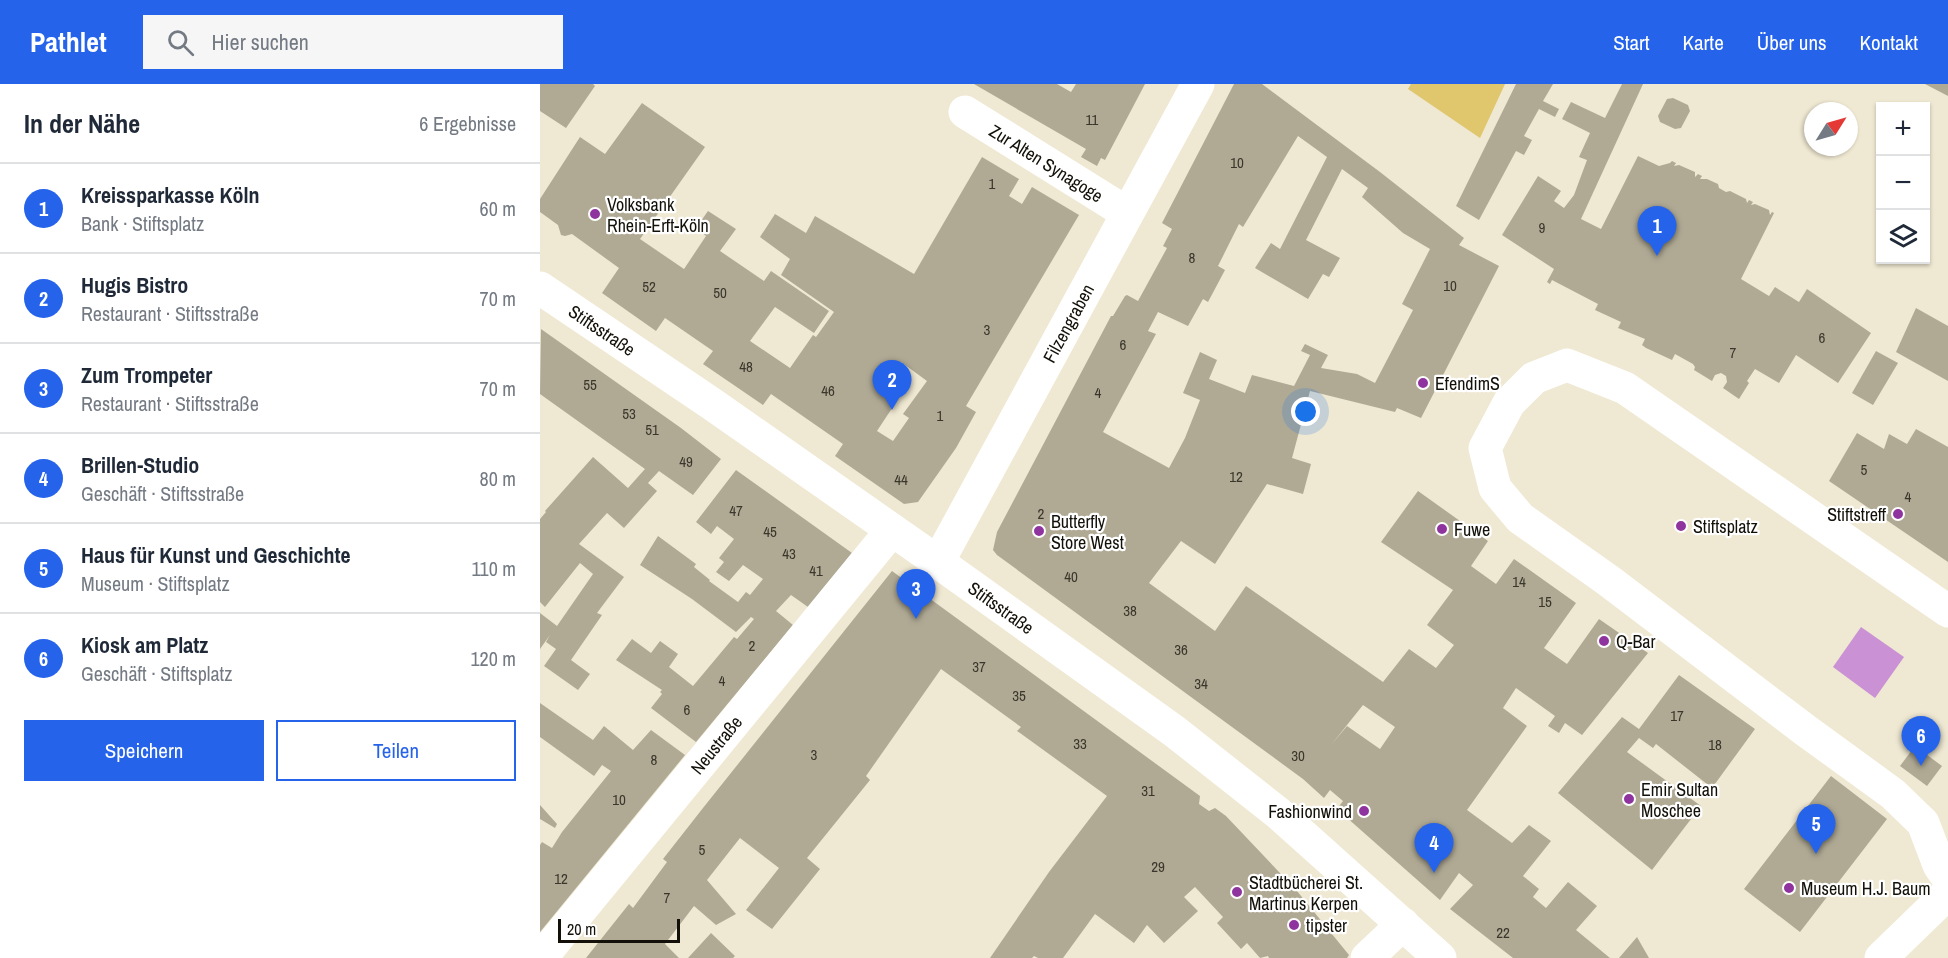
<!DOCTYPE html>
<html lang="de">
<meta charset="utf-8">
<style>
:root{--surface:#fff;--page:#f6f6f7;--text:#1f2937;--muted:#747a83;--line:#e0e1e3;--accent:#2563eb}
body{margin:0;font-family:"Archivo Narrow",sans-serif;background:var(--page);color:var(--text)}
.controls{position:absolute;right:18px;top:18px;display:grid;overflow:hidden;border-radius:0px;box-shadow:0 2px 4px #0004}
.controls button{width:54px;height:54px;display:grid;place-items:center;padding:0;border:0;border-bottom:2px solid var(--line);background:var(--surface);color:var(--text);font:30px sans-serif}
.compass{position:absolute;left:1264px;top:18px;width:54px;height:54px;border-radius:50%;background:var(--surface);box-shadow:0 2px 4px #0004;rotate:53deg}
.scale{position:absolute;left:18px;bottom:15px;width:122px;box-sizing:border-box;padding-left:6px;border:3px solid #121008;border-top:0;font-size:16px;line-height:21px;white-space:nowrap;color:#121008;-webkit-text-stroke:4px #fff;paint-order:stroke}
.you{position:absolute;left:766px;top:328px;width:21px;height:21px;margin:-15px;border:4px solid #fff;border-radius:50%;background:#1a73e8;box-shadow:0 0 0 9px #1a73e833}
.badge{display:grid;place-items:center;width:39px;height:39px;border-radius:50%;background:var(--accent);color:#fff;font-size:20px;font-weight:700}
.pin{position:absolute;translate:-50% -50px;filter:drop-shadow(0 2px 3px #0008)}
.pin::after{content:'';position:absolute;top:32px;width:21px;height:18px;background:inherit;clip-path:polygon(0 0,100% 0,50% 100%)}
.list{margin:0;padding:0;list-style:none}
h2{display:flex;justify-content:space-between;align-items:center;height:78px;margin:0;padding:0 24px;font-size:26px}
h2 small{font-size:20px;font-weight:400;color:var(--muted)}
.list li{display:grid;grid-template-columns:39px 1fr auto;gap:18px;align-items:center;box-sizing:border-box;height:90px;padding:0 24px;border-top:2px solid var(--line)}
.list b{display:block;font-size:22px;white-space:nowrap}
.list p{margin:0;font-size:20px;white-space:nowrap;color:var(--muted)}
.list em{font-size:20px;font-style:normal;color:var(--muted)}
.actions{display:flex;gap:12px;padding:18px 24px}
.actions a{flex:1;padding:14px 0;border:2px solid var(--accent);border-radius:0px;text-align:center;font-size:21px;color:var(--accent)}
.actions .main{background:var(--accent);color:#fff}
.icon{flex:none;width:33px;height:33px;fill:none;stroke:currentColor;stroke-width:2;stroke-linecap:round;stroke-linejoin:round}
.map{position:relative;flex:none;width:1408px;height:874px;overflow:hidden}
header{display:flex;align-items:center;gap:36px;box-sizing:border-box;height:84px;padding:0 30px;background:var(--accent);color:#fff}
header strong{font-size:28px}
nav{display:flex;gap:33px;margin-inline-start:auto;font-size:21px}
.search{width:420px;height:54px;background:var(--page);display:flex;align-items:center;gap:15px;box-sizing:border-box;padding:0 21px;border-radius:0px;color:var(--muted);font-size:22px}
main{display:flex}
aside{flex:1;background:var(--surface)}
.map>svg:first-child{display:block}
.green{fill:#e0c66d}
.water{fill:#ca91d4}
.building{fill:#b0aa95;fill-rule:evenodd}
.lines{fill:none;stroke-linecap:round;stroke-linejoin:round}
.minor{stroke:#fff;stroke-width:33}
.tertiary{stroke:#fff;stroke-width:33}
.poi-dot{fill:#8f349f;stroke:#fff;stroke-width:2}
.labels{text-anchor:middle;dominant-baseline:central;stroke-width:4.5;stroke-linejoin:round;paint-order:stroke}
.number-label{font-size:15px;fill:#3a362b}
.street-label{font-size:18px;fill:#121008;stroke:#fff}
.poi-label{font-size:18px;fill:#121008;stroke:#fff;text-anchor:start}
</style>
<header>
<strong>Pathlet</strong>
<div class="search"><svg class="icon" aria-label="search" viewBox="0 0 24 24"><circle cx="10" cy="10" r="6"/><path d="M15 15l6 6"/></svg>Hier suchen</div>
<nav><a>Start</a><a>Karte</a><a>Über uns</a><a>Kontakt</a></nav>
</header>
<main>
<aside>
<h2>In der Nähe<small>6 Ergebnisse</small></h2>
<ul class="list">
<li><span class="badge">1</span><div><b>Kreissparkasse Köln</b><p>Bank · Stiftsplatz</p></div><em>60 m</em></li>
<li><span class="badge">2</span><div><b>Hugis Bistro</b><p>Restaurant · Stiftsstraße</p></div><em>70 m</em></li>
<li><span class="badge">3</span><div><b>Zum Trompeter</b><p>Restaurant · Stiftsstraße</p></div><em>70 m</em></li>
<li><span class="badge">4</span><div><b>Brillen-Studio</b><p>Geschäft · Stiftsstraße</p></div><em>80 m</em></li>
<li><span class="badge">5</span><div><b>Haus für Kunst und Geschichte</b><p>Museum · Stiftsplatz</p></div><em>110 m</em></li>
<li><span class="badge">6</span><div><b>Kiosk am Platz</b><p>Geschäft · Stiftsplatz</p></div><em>120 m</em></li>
</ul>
<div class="actions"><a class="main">Speichern</a><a>Teilen</a></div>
</aside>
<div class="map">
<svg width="1408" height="874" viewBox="0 0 1408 874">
<rect width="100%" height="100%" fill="#efe8d2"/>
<path class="green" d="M871 0H965L940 54 868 5Z"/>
<path class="water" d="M1321 543 1364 573 1335 614 1293 583Z"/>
<path class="building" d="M0 0H53L55 2 26 44 0 27Z
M434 0H517L531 8 536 0H605L565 76 561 74 557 82 541 73 546 65Z
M694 0H722L840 88 924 154 919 161 959 182 881 334 857 324 855 328 770 307 752 374 771 380 763 410 727 400 675 480 641 457 609 499 675 547 706 502 843 598 869 565 896 584 914 561 887 541 913 506 841 458 878 407 948 457 931 482 956 500 974 475 1036 519 1004 564 1027 580 1059 535 1108 569 1042 651 1025 639 1019 649 1008 642 1015 632 976 604 963 624 987 642 927 726 972 759 989 741 1011 757 983 792 999 805 993 813 1006 824 1028 798 1057 822 1036 846 1070 874H973L910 825 933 801 919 789 900 816 797 725 803 717 790 706 784 714 763 695 457 471 453 466 457 448 571 232H573L585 212 587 211 598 217 627 164 623 162 632 145 622 139ZM758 52 787 73 740 165 731 159 715 184 768 215 783 190 789 193 800 174 766 156 802 85 828 104 822 113 863 149 890 165 862 220 873 226 835 299 817 290 781 284 788 271 765 260 761 267 770 271 754 302 712 291 705 309 669 295 677 276 660 268 643 309 660 316 645 354 629 384 563 348 616 250 608 247 618 228 648 242 663 215 668 218 685 186 678 182 699 140 703 143ZM823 621 855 643 840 665 807 642 791 661Z
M976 0H1013L1003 17 1019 25 1015 33 999 25 984 52 992 56 984 71 976 67 939 136 916 122Z
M1082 0H1103L1041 135 1061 145 1098 72 1119 82 1130 79 1132 77 1136 79 1134 82 1139 81 1155 88V93L1158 90 1162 92 1160 95H1167L1178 100 1179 104 1186 108 1190 107 1206 115 1207 119 1209 116 1213 118 1211 121 1215 120 1229 126 1230 131 1232 128 1234 129 1201 195 1229 212 1235 203 1259 218 1267 205 1331 249 1298 299 1256 271 1239 299 1215 285 1207 297 1209 299 1199 315 1183 304 1187 298 1186 292 1181 289 1175 291 1172 297 1154 286 1155 283 1153 280 1135 270 1132 276 1106 264 1102 261 1105 255 1078 244 1081 238 1055 226 1058 220 1012 196 1010 200 1007 198 1014 185 962 151 998 92 1021 107 1014 117 1024 124 1034 111 1047 76 1039 73 1050 49 1022 35 1031 18 1065 34Z
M1385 0H1408V12Z
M1133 14 1148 21 1150 27 1141 44 1135 45 1120 38 1118 32 1127 15Z
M102 19 165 63 100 155 144 185 166 152 156 144 168 127 196 145 180 167 224 197 231 187 289 227 274 249 235 223 210 257 250 284 273 251 276 253 294 228 241 191 250 175 220 153 235 130 266 149 275 132 374 190 442 73 479 95 469 112 482 120 492 103 539 131 426 322 436 328 416 364 378 418 364 420 295 372 303 360 231 310 223 321 163 280 173 267 125 234 116 247 62 209 79 184 32 150 25 152 21 151 18 141 0 128V115L40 53 65 70ZM361 278 387 297 363 330 369 334 353 357 337 347 368 300 353 289Z
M1376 224 1408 242V297L1356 268Z
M1 245 141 344 181 375 153 411 119 387 108 399 117 407 84 444 67 429 39 460 84 493 57 529 62 531 31 576 50 590 38 606 4 582 16 565 6 558 10 551 0 565V529L17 542 53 490 40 479 5 523 0 518V435L6 428 5 427 53 373 88 404 105 385 0 310Z
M1336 267 1358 279 1333 321 1312 309Z
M1376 345 1408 363V478L1289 397 1317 349 1344 365 1349 350 1367 360Z
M196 386 312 469 268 523 251 511 236 527 253 541 156 658 111 624 122 610 120 608 122 606 76 576 92 555 111 569 120 557 138 570 129 583 153 602 194 553 197 555 214 535 211 533 196 548 152 515 100 481 118 452 156 480 154 483 170 496 169 497 198 518 206 508 210 511 223 495 203 481 189 497 176 488 184 478 179 474 194 455 177 442 171 450 156 438Z
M352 487 660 712 659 720 669 727 675 724 686 732 757 807 809 871 807 874H729L728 872 720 874 707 859 701 865 677 839 683 833 655 803 644 813 658 827 624 859 607 841 594 859 555 830 523 874H498L494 872 492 874H450L509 788 567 712 480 649 477 647 481 643 401 585 326 692 330 696 267 774 280 785 232 845 206 826 239 784 200 754 167 796 196 830 176 841 154 822 125 860 139 874H46L89 820 93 824 127 778 123 775 163 724Z
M1139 591 1215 645 1172 704 1116 660 1113 664 1099 654 1087 668 1161 722 1112 786 1018 709 1082 633 1099 645Z
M0 619 53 656 64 642 93 666 111 646 145 671 0 848V761L2 758 12 764 22 748 71 687 62 681 54 692 0 653Z
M1375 662 1402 682 1387 702 1360 682Z
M1291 692 1347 735 1260 848 1204 805Z
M0 721 17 740 15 744 0 735Z
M171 849 195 872 193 874H148Z
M1097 853 1109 874H1079Z"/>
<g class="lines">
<g class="minor">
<path id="s1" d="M425 28 587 129"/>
<path id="s2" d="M398 478 658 0"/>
<path d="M1408 527 1085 304 1027 281 994 294 969 319 945 364 955 404 980 434 1069 497 1265 646 1353 710 1383 739 1399 781 1408 794"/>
<path id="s3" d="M1 874 352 446"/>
<path d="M827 874 863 840"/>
</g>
<g class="tertiary">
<path id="s4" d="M0 204 172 320 398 478 634 647 738 729 900 874"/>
<path d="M1341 874 1408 809"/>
</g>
</g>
<g class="poi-dot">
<circle cx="55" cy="130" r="6"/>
<circle cx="883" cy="299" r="6"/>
<circle cx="1358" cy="430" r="6"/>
<circle cx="1141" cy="442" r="6"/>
<circle cx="902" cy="445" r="6"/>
<circle cx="499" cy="447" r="6"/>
<circle cx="1064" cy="557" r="6"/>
<circle cx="1089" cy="715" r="6"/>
<circle cx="824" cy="727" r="6"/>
<circle cx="1249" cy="804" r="6"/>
<circle cx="697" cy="808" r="6"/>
<circle cx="754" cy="841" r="6"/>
</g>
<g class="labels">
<g class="number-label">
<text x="552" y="35">11</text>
<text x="697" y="78">10</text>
<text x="452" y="99">1</text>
<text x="1002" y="143">9</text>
<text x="652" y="173">8</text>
<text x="910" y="201">10</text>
<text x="109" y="202">52</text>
<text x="180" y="208">50</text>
<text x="447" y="245">3</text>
<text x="1282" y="253">6</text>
<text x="583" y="260">6</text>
<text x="1193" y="268">7</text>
<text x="206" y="282">48</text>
<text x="50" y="300">55</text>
<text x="288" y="306">46</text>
<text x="558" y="308">4</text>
<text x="89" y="329">53</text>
<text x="400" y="331">1</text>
<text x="112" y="345">51</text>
<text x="146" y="377">49</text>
<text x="1324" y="385">5</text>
<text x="696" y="392">12</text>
<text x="361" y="395">44</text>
<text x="1368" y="412">4</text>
<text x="196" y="426">47</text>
<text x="501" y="429">2</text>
<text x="230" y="447">45</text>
<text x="249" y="469">43</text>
<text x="276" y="486">41</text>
<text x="531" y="492">40</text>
<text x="979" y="497">14</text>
<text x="1005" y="517">15</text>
<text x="590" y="526">38</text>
<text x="212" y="561">2</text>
<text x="641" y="565">36</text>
<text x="439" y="582">37</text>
<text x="182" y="596">4</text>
<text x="661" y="599">34</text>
<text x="479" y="611">35</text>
<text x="147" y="625">6</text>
<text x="1137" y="631">17</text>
<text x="540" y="659">33</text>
<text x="1175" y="660">18</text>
<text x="274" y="670">3</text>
<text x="758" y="671">30</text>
<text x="114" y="675">8</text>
<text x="608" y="706">31</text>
<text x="79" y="715">10</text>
<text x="162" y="765">5</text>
<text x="618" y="782">29</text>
<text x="21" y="794">12</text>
<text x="127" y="813">7</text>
<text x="963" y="848">22</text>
</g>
<g class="street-label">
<text stroke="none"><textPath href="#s1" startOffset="96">Zur Alten Synagoge</textPath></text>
<text stroke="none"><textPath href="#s2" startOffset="272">Filzengraben</textPath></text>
<text stroke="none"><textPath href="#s4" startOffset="75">Stiftsstraße</textPath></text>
<text stroke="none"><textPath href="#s4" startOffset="561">Stiftsstraße</textPath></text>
<text stroke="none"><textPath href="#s3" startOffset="276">Neustraße</textPath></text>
</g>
<g class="poi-label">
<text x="67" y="120">Volksbank<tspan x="67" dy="21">Rhein-Erft-Köln</tspan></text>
<text x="895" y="299">EfendimS</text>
<text x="1346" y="430" text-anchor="end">Stiftstreff</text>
<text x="511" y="437">Butterfly<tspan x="511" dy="21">Store West</tspan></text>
<text x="1153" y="442">Stiftsplatz</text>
<text x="914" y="445">Fuwe</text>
<text x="1076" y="557">Q-Bar</text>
<text x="1101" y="705">Emir Sultan<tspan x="1101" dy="21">Moschee</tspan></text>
<text x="812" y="727" text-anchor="end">Fashionwind</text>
<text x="709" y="798">Stadtbücherei St.<tspan x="709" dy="21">Martinus Kerpen</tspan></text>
<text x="1261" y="804">Museum H.J. Baum</text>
<text x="766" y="841">tipster</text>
</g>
</g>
</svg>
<div class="controls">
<button>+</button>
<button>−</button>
<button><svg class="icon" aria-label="layers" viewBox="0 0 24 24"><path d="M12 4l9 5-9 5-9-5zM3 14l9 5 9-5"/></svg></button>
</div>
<svg class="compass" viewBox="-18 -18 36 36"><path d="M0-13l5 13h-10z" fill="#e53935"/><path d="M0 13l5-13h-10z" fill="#747a83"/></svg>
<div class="scale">20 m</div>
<div class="you"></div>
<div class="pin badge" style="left:1117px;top:172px">1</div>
<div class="pin badge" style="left:352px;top:326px">2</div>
<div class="pin badge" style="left:376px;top:535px">3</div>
<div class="pin badge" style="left:894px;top:789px">4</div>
<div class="pin badge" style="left:1276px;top:770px">5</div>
<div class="pin badge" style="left:1381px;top:682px">6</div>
</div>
</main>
